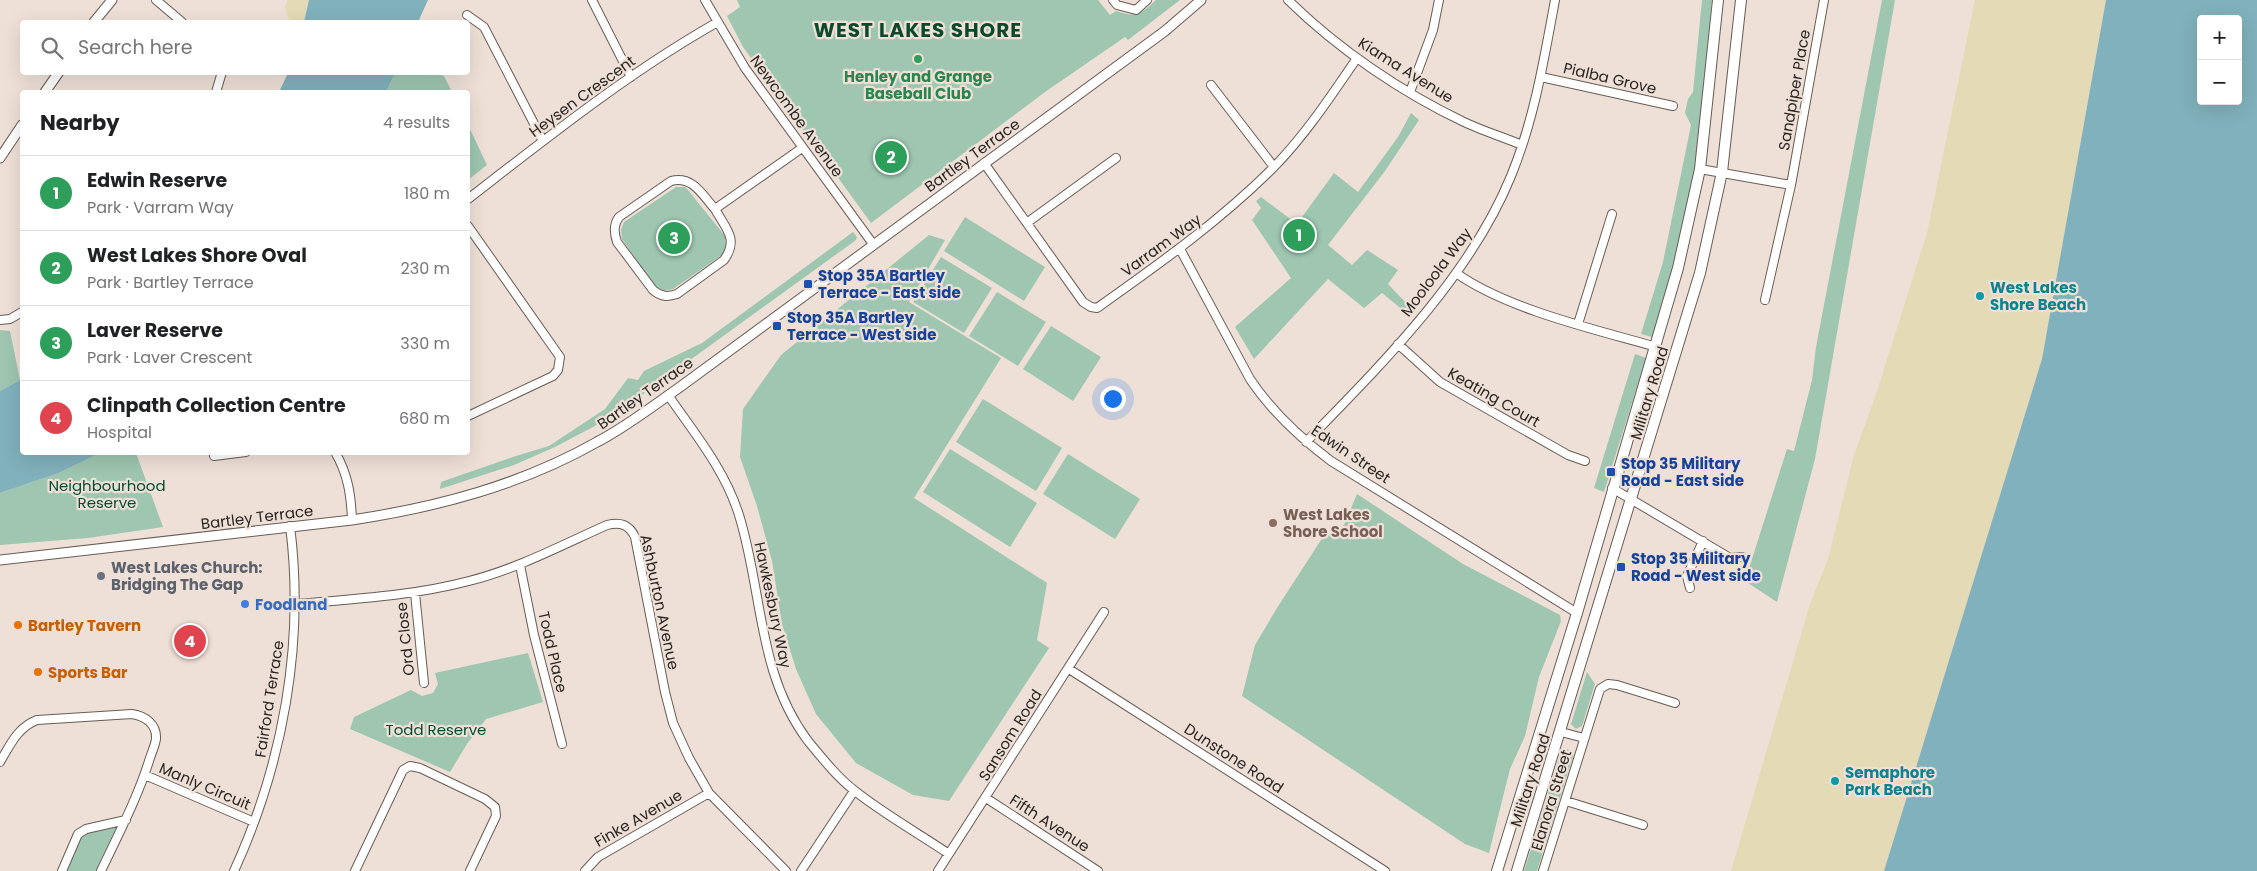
<!DOCTYPE html>
<meta charset="utf-8">
<style>
:root{--surface:#fff;--page:#f6f6f6;--text:#202124;--muted:#757577;--line:#e0e0e0;--accent:#ea580c}
body{margin:0;font-family:Poppins,sans-serif;background:var(--page);color:var(--text)}
.controls{position:absolute;right:15px;top:15px;display:grid;overflow:hidden;border-radius:5px;box-shadow:0 5px 20px #0002}
.controls button{width:45px;height:45px;display:grid;place-items:center;padding:0;border:0;border-bottom:1px solid var(--line);background:var(--surface);color:var(--text);font:25px sans-serif}
.you{position:absolute;left:1112px;top:398px;width:18px;height:18px;margin:-12px;border:4px solid #fff;border-radius:50%;background:#1a73e8;box-shadow:0 0 0 8px #1a73e833}
.badge{display:grid;place-items:center;width:32px;height:32px;border-radius:50%;background:var(--accent);color:#fff;font-size:16px;font-weight:700}
.pin{position:absolute;translate:-50% -50%;border:2px solid #fff;box-shadow:0 1px 5px #0006}
.list{margin:0;padding:0;list-style:none}
h2{display:flex;justify-content:space-between;align-items:center;height:65px;margin:0;padding:0 20px;font-size:21px}
h2 small{font-size:16px;font-weight:400;color:var(--muted)}
.list li{display:grid;grid-template-columns:32px 1fr auto;gap:15px;align-items:center;box-sizing:border-box;height:75px;padding:0 20px;border-top:1px solid var(--line)}
.list b{display:block;font-size:19px;white-space:nowrap}
.list p{margin:0;font-size:16px;white-space:nowrap;color:var(--muted)}
.list em{font-size:16px;font-style:normal;color:var(--muted)}
.icon{flex:none;width:28px;height:28px;fill:none;stroke:currentColor;stroke-width:2;stroke-linecap:round;stroke-linejoin:round}
.map{position:relative;flex:none;width:2257px;height:871px;overflow:hidden}
.search{position:absolute;background:var(--surface);box-shadow:0 5px 20px #0002;left:20px;top:20px;width:450px;height:55px;display:flex;align-items:center;gap:12px;box-sizing:border-box;padding:0 18px;border-radius:5px;color:var(--muted);font-size:19px}
.panel{position:absolute;background:var(--surface);box-shadow:0 5px 20px #0002;left:20px;top:90px;width:450px;height:365px;border-radius:5px}
.map>svg:first-child{display:block}
.green{fill:#9ec6b1}
.sand{fill:#e4dab5}
.water{fill:#81b1bc;fill-rule:evenodd}
.lines{fill:none;stroke-linecap:round;stroke-linejoin:round}
.minor-casing{stroke:#675c54;stroke-width:10}
.tertiary-casing{stroke:#675c54;stroke-width:11}
.secondary-casing{stroke:#675c54;stroke-width:12}
.minor{stroke:#fff;stroke-width:8}
.tertiary{stroke:#fff;stroke-width:9}
.secondary{stroke:#fff;stroke-width:10}
.leisure-dot{fill:#2e9e5b;stroke:#eee0d7;stroke-width:2}
.transit-dot{fill:#1a4fb4;stroke:#eee0d7;stroke-width:2}
.culture-dot{fill:#0f9aa8;stroke:#eee0d7;stroke-width:2}
.education-dot{fill:#8d6e63;stroke:#eee0d7;stroke-width:2}
.worship-dot{fill:#6b7280;stroke:#eee0d7;stroke-width:2}
.shop-dot{fill:#3f7fe0;stroke:#eee0d7;stroke-width:2}
.food-dot{fill:#e8710a;stroke:#eee0d7;stroke-width:2}
.labels{text-anchor:middle;dominant-baseline:central;stroke-width:4.5;stroke-linejoin:round;paint-order:stroke}
.street-label{font-size:15px;fill:#292420;stroke:#eee0d7}
.leisure-label{font-size:15px;font-weight:bold;fill:#27864d;stroke:#eee0d7}
.transit-label{font-size:15px;font-weight:bold;fill:#164399;stroke:#eee0d7;text-anchor:start}
.culture-label{font-size:15px;font-weight:bold;fill:#0d838f;stroke:#eee0d7;text-anchor:start}
.park-label{font-size:15px;fill:#004d32;stroke:#eee0d7}
.education-label{font-size:15px;font-weight:bold;fill:#785e54;stroke:#eee0d7;text-anchor:start}
.worship-label{font-size:15px;font-weight:bold;fill:#5b616d;stroke:#eee0d7;text-anchor:start}
.shop-label{font-size:15px;font-weight:bold;fill:#366cbe;stroke:#eee0d7;text-anchor:start}
.food-label{font-size:15px;font-weight:bold;fill:#c56008;stroke:#eee0d7;text-anchor:start}
.district-label{font-size:20px;font-weight:bold;letter-spacing:1px;fill:#094a2d;stroke:#eee0d7}
</style>
<div class="map">
<svg width="2257" height="871" viewBox="0 0 2257 871">
<rect width="100%" height="100%" fill="#eee0d7"/>
<path class="green" d="M737 0H1098L1110 15 1116 11C1137 18 1141 14 1156 0H1180L1128 40 1125 37 1045 92 871 223 743 47 727 16 740 7Z
M1702 0H1712L1694 181 1676 260 1652 337 1641 334 1663 262 1691 125 1685 113 1688 99 1693 92Z
M1882 0H1895L1815 459 1777 602 1745 581 1787 449 1794 451 1812 380 1816 347Z
M395 73H437L444 76 452 92H386Z
M1411 113 1419 120 1385 171 1328 245 1352 265 1367 250 1398 270 1388 284 1408 305 1404 311 1382 293 1364 308 1328 279 1254 359 1235 327 1291 278 1252 220 1261 208 1256 201 1261 197 1297 224 1334 173 1358 192 1398 137Z
M468 125 487 165 468 180Z
M676 187H685L688 190 725 236 726 246 722 255 673 289 664 291 654 285 622 239 621 230 624 222Z
M965 217 1045 267 1024 301 944 251Z
M853 232 857 237 856 240 610 418 555 447 514 465 440 489 441 482 516 456 549 446 605 409 628 378 638 380 644 371 702 343Z
M929 235 945 240 909 302 1001 358 914 498 1047 583 1037 640 1049 648 949 801 913 795 856 763 816 714 796 669 782 624 772 561 757 506 740 457 743 409 781 355Z
M941 257 992 288 964 333 913 302Z
M997 292 1046 322 1018 366 969 336Z
M1051 326 1101 357 1073 401 1023 369Z
M0 330 10 331 20 380 0 391Z
M1635 354 1646 358 1604 492 1594 488Z
M983 399 1062 448 1036 491 956 442Z
M950 449 1037 503 1010 547 923 492Z
M100 453H136L163 527 88 538 0 545V493L59 473Z
M1068 454 1140 499 1115 539 1043 494Z
M1357 494 1463 564 1560 615 1561 621 1539 677 1525 736 1510 769 1489 853 1465 844 1242 696 1255 645 1277 608 1321 540 1344 525Z
M528 653 543 702 486 719 467 744 450 772 350 729 354 717 411 690 422 696 433 693 438 684 435 673Z
M1587 672 1595 684 1582 726 1576 729 1571 724Z
M1567 749 1573 753V756L1537 871H1524L1561 752Z
M126 820 101 871H62L78 834Z"/>
<path class="sand" d="M288 0H309L304 22H290L285 7Z
M1975 0H2106L2042 359 1884 871H1731L1810 604 1828 559 1853 458 1876 394 1927 233Z"/>
<path class="water" d="M309 0H428L418 22H304Z
M2106 0H2257V871H1884L2042 359ZM2201 19H2238V101H2201Z
M288 73V72L395 73 386 92H279Z
M22 379V452L100 453 59 473 0 493V391Z"/>
<g class="lines">
<g class="minor-casing">
<path id="minor" d="M156 0 182 22
M592 0 631 77
M705 0 745 68 873 244
M1113 0 1117 5 1136 10 1147 0
M1288 0C1338 49 1401 92 1464 122 1483 131 1503 137 1522 145
M467 15 484 27 543 141
M1541 77 1673 106
M1211 85 1274 167
M216 92 222 72
M1410 92 1433 30 1439 0
M984 163 1083 302 1091 307 1097 308C1159 264 1220 221 1274 167 1306 134 1331 96 1357 58
M1700 169 1791 185
M468 199C548 137 628 73 716 23
M715 209C726 229 739 239 724 260L677 294C668 297 661 297 653 290L617 242C614 233 613 225 619 217L671 181C693 175 703 196 715 209L802 148
M1028 222 1116 158
M468 226 560 357 558 370 553 376 468 416
M1180 249 1250 379C1272 412 1299 437 1331 461L1577 613
M1456 273C1507 309 1593 329 1653 346
M1765 300 1791 185 1824 0
M0 320 10 319 22 312
M1578 324 1612 214
M1398 344 1440 382 1568 455 1585 461
M668 395C695 434 725 470 739 515 763 592 757 673 808 741 822 758 837 777 855 791 884 814 918 833 949 854
M1306 442C1381 365 1470 277 1511 176 1534 120 1544 60 1555 0
M335 452C348 474 351 495 352 520
M214 456 246 452
M1612 488 1730 558 1742 557
M520 565 534 635 562 744
M1690 588 1687 576 1703 541
M415 593 424 683
M295 604C353 599 412 596 469 581 517 569 562 545 607 525 620 522 629 524 635 537L665 692 673 723 689 758 709 793 786 871
M1069 669 1385 871
M1561 732 1584 738
M0 762C10 745 18 727 37 720L132 714C145 716 157 724 156 739 155 746 151 754 149 761 137 799 118 835 101 871
M145 775 254 822
M986 798 1098 871
M1566 801 1643 825
M62 871 78 834 86 829 126 820
M234 871C283 764 305 643 290 526
M355 871 403 770 410 766 420 768 485 799 495 807 496 816 470 871
M585 871 598 857 709 793
M801 871 854 791
M938 871 1104 612
M1543 871 1600 689 1608 684 1617 685 1675 703"/>
</g>
<g class="tertiary-casing">
<path id="tertiary" d="M94 22 112 0
M45 92 59 72
M0 158 22 125
M0 560 352 520C438 507 521 485 597 442 626 427 653 406 680 387L1165 31 1201 0"/>
</g>
<g class="secondary-casing">
<path id="secondary" d="M1497 871 1577 613 1678 268 1700 169 1718 0
M1517 871 1700 273 1722 172 1741 0"/>
</g>
<use href="#minor" class="minor"/>
<use href="#tertiary" class="tertiary"/>
<use href="#secondary" class="secondary"/>
</g>
<circle class="leisure-dot" cx="918" cy="59" r="5"/>
<g class="transit-dot">
<rect x="803" y="279" width="10" height="10" rx="2.5"/>
<rect x="772" y="321" width="10" height="10" rx="2.5"/>
<rect x="1606" y="467" width="10" height="10" rx="2.5"/>
<rect x="1616" y="562" width="10" height="10" rx="2.5"/>
</g>
<g class="culture-dot">
<circle cx="1980" cy="296" r="5"/>
<circle cx="1835" cy="781" r="5"/>
</g>
<circle class="education-dot" cx="1273" cy="523" r="5"/>
<circle class="worship-dot" cx="101" cy="576" r="5"/>
<circle class="shop-dot" cx="245" cy="604" r="5"/>
<g class="food-dot">
<circle cx="18" cy="625" r="5"/>
<circle cx="38" cy="672" r="5"/>
</g>
<g class="labels">
<g class="street-label">
<text transform="translate(1406 70) rotate(32)">Kiama Avenue</text>
<text transform="translate(1610 78) rotate(13)">Pialba Grove</text>
<text transform="translate(1794 90) rotate(-80)">Sandpiper Place</text>
<text transform="translate(582 96) rotate(-36)">Heysen Crescent</text>
<text transform="translate(797 116) rotate(54)">Newcombe Avenue</text>
<text transform="translate(972 155) rotate(-36)">Bartley Terrace</text>
<text transform="translate(1161 245) rotate(-36)">Varram Way</text>
<text transform="translate(1436 272) rotate(-53)">Mooloola Way</text>
<text transform="translate(645 393) rotate(-35)">Bartley Terrace</text>
<text transform="translate(1649 393) rotate(-73)">Military Road</text>
<text transform="translate(1494 397) rotate(30)">Keating Court</text>
<text transform="translate(1351 454) rotate(34)">Edwin Street</text>
<text transform="translate(257 517) rotate(-7)">Bartley Terrace</text>
<text transform="translate(660 602) rotate(78)">Ashburton Avenue</text>
<text transform="translate(773 605) rotate(78)">Hawkesbury Way</text>
<text transform="translate(405 639) rotate(-96)">Ord Close</text>
<text transform="translate(553 652) rotate(77)">Todd Place</text>
<text transform="translate(269 699) rotate(-81)">Fairford Terrace</text>
<text transform="translate(1010 735) rotate(-58)">Sansom Road</text>
<text transform="translate(1234 758) rotate(33)">Dunstone Road</text>
<text transform="translate(1530 780) rotate(-72)">Military Road</text>
<text transform="translate(205 786) rotate(23)">Manly Circuit</text>
<text transform="translate(1551 800) rotate(-73)">Elanora Street</text>
<text transform="translate(638 818) rotate(-30)">Finke Avenue</text>
<text transform="translate(1050 823) rotate(33)">Fifth Avenue</text>
</g>
<g class="leisure-label">
<text x="918" y="76">Henley and Grange<tspan x="918" dy="17">Baseball Club</tspan></text>
</g>
<g class="transit-label">
<text x="818" y="275">Stop 35A Bartley<tspan x="818" dy="17">Terrace - East side</tspan></text>
<text x="787" y="317">Stop 35A Bartley<tspan x="787" dy="17">Terrace - West side</tspan></text>
<text x="1621" y="463">Stop 35 Military<tspan x="1621" dy="17">Road - East side</tspan></text>
<text x="1631" y="558">Stop 35 Military<tspan x="1631" dy="17">Road - West side</tspan></text>
</g>
<g class="culture-label">
<text x="1990" y="287">West Lakes<tspan x="1990" dy="17">Shore Beach</tspan></text>
<text x="1845" y="772">Semaphore<tspan x="1845" dy="17">Park Beach</tspan></text>
</g>
<g class="park-label">
<text x="107" y="485">Neighbourhood<tspan x="107" dy="17">Reserve</tspan></text>
<text x="436" y="729">Todd Reserve</text>
</g>
<g class="education-label">
<text x="1283" y="514">West Lakes<tspan x="1283" dy="17">Shore School</tspan></text>
</g>
<g class="worship-label">
<text x="111" y="567">West Lakes Church:<tspan x="111" dy="17">Bridging The Gap</tspan></text>
</g>
<g class="shop-label">
<text x="255" y="604">Foodland</text>
</g>
<g class="food-label">
<text x="28" y="625">Bartley Tavern</text>
<text x="48" y="672">Sports Bar</text>
</g>
<g class="district-label">
<text x="918" y="30">WEST LAKES SHORE</text>
</g>
</g>
</svg>
<div class="controls">
<button>+</button>
<button>−</button>
</div>
<div class="you"></div>
<div class="pin badge" style="left:1299px;top:235px;background:#2e9e5b">1</div>
<div class="pin badge" style="left:891px;top:157px;background:#2e9e5b">2</div>
<div class="pin badge" style="left:674px;top:238px;background:#2e9e5b">3</div>
<div class="pin badge" style="left:190px;top:641px;background:#e0444e">4</div>
<div class="search"><svg class="icon" aria-label="search" viewBox="0 0 24 24"><circle cx="10" cy="10" r="6"/><path d="M15 15l6 6"/></svg>Search here</div>
<section class="panel">
<h2>Nearby<small>4 results</small></h2>
<ul class="list">
<li><span class="badge" style="background:#2e9e5b">1</span><div><b>Edwin Reserve</b><p>Park · Varram Way</p></div><em>180 m</em></li>
<li><span class="badge" style="background:#2e9e5b">2</span><div><b>West Lakes Shore Oval</b><p>Park · Bartley Terrace</p></div><em>230 m</em></li>
<li><span class="badge" style="background:#2e9e5b">3</span><div><b>Laver Reserve</b><p>Park · Laver Crescent</p></div><em>330 m</em></li>
<li><span class="badge" style="background:#e0444e">4</span><div><b>Clinpath Collection Centre</b><p>Hospital</p></div><em>680 m</em></li>
</ul>
</section>
</div>
